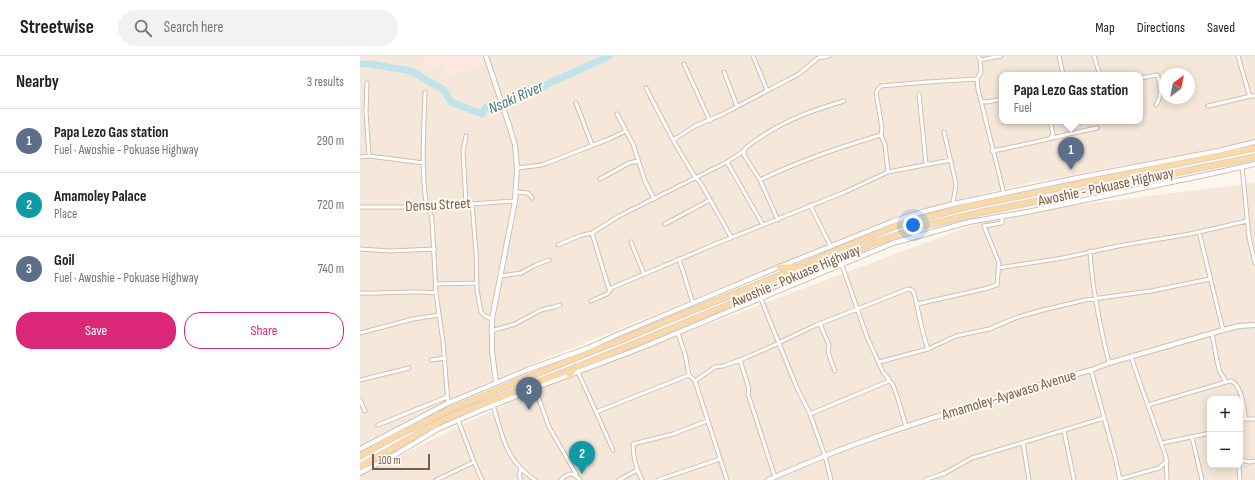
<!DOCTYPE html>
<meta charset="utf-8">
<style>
:root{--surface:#fff;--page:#f2f2f2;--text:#222;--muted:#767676;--line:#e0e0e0;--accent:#db2777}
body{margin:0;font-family:"Sofia Sans Condensed",sans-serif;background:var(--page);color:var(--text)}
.controls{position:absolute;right:12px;bottom:12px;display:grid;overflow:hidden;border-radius:8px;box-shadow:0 2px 10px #0003}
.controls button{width:36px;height:36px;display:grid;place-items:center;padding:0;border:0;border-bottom:1px solid var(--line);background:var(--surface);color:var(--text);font:20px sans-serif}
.compass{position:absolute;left:799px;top:12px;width:36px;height:36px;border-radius:50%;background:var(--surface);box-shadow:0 2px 10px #0003;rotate:32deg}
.scale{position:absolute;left:12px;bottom:10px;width:58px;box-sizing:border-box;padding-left:4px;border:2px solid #7a5c4d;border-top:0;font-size:11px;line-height:14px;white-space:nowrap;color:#7a5c4d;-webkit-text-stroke:3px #fffaf3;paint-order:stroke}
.you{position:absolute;left:553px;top:169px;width:14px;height:14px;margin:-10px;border:3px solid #fff;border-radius:50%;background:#1a73e8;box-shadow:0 0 0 6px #1a73e833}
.badge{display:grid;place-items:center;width:26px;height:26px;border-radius:50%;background:var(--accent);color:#fff;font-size:13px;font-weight:700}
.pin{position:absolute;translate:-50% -33px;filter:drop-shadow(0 1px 2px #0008)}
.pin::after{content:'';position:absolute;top:21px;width:14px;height:12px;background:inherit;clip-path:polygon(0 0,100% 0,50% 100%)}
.popup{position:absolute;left:639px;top:16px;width:144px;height:52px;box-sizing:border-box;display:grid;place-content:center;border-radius:8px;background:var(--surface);filter:drop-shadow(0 1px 3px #0005);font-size:13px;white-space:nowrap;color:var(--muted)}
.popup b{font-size:15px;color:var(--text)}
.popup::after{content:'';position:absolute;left:50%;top:100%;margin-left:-8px;border:8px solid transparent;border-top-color:var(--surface)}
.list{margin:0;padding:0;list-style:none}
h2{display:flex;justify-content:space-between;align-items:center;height:52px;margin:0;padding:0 16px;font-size:17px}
h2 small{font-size:13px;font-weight:400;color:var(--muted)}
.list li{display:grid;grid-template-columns:26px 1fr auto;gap:12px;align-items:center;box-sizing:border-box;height:64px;padding:0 16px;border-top:1px solid var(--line)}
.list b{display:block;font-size:15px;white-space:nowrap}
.list p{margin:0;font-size:13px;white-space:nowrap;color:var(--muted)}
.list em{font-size:13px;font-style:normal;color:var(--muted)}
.actions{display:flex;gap:8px;padding:12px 16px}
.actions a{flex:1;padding:9px 0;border:1px solid var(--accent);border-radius:16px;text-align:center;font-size:14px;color:var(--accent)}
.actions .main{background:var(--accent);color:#fff}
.icon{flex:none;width:22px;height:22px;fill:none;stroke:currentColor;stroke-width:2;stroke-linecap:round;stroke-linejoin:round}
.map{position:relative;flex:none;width:895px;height:424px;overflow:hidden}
header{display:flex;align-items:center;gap:24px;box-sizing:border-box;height:56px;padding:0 20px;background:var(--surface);border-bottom:1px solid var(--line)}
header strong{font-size:19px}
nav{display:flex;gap:22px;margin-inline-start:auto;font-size:14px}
.search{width:280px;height:36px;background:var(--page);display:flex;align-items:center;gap:10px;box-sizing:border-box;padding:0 14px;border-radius:22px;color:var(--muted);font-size:15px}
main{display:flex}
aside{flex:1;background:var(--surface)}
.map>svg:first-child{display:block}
.residential{fill:#f5e8da;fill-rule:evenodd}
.commercial{fill:#fde8e0}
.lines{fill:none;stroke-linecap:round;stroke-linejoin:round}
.river{stroke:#bfe3e8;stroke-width:7}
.minor-casing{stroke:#d1beb0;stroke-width:5}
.tertiary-casing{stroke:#d1beb0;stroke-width:6}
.primary-casing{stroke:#dad1cd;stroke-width:7}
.minor{stroke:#fff;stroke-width:3}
.tertiary{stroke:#fff;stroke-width:4}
.primary{stroke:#fbd9a5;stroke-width:5}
.labels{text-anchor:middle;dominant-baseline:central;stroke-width:4;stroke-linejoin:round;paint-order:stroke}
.street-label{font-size:15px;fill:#7a5c4d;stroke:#fffaf3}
.water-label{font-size:16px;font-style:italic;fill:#437c86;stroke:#fffaf3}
</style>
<header>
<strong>Streetwise</strong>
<div class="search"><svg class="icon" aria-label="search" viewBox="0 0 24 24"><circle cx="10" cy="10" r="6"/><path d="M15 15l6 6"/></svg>Search here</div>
<nav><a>Map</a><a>Directions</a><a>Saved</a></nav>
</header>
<main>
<aside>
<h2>Nearby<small>3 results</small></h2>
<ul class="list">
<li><span class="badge" style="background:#5c6f8a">1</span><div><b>Papa Lezo Gas station</b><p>Fuel · Awoshie - Pokuase Highway</p></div><em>290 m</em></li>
<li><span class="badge" style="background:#0f9aa8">2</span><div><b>Amamoley Palace</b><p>Place</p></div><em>720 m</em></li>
<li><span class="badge" style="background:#5c6f8a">3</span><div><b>Goil</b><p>Fuel · Awoshie - Pokuase Highway</p></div><em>740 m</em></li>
</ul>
<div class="actions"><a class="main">Save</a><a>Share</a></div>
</aside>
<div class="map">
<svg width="895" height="424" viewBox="0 0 895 424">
<rect width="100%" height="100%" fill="#fdf6ec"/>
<path class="residential" d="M0 0H895V84L874 89 669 127 602 143 535 161 116 331 80 347 0 389ZM805 18H829V42H805ZM642 19H780V65H642Z
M895 127V424H369L350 364 319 279 618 167 692 152ZM850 343H880V409H850Z
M318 279 368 424H0V420L87 376 194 326Z"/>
<path class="commercial" d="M63 0H123L126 9 87 19 83 8 67 12Z"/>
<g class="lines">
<path class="river" d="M0 8H9L51 15 84 34 91 46 122 58 126 51 136 50 155 43 249 0"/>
<g class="minor-casing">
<path id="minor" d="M393 0 407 34
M618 0 620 4 621 16 617 23 618 33 644 138
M699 0 703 19
M734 0 740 19
M878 0 889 38 891 40H895
M620 4 641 0
M324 8 350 65
M364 16 377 50
M780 22 797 19C801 27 802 41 796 49
M7 27 6 56 9 100
M286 32 313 84 335 121 340 126 371 181
M65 36C64 72 61 110 66 146 67 152 71 156 72 163L76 237 83 286 88 347
M559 38 566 108
M621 45 627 46 642 43
M216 47 232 89
M848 50 891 40
M257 58 273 88 285 125 294 143
M689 65 691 69 693 79 691 81
M584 76 596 128 593 148
M106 80 103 95 106 148
M313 84 335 70 363 58 439 18 458 2 469 0
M632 95C667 89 702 79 737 72
M0 101 9 100 64 107
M367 106 403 169
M882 110 889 181 895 207
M157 112 182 109 249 83 266 75
M528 116 525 89 521 79 522 72 516 36 521 30 567 26 617 23
M240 123 269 107 278 105
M400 124C439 105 480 91 521 79
M156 136 168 137 172 142
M112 147 116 196 117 234 121 256 125 260 132 263
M450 149 471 191
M0 151H67L155 145
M418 164 400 124 384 99V94C389 88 395 85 401 81 427 63 454 54 484 45
M305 168 350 144
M839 176 863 274
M232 177 249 233
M271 186 284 218
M198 189 219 180 232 177 259 160 367 106 384 95
M0 193 30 195 75 193
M730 195C732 233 740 270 749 307
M319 203 333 247
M482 209 507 281 523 316 533 329 539 346 546 371
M638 212 703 202 758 190 830 178 887 165
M141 220 161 217 176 209 189 204
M76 228 117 227
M0 237C25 238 50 234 76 237
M401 243 437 332 450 358 465 400 471 424
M231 245 247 238 250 235 249 233 353 189 485 136 528 116 591 104
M557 248 624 233 637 229 639 207 624 170 642 167V159
M460 268 469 289 468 295 471 305 475 315
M131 275 155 268 181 254 194 251 200 249
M0 277 53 263 79 259
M318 277 325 298 329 319 335 325 367 424
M852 277 857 305 860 316 866 326 871 325C881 328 885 353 885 363
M771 301 806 401 807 424
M71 304 85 302
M380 304 389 333 388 338 415 421
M519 306 568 293 596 280 629 273 658 261 683 254 725 244 791 235 850 223
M731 314 755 401 760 424
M218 316 236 356 329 319
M0 324 49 312
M335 325 355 311 363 310 380 304 408 292 454 270 548 233 552 234 554 237C559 256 561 274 568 293
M175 332 189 371 216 418
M0 344 5 355
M133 349C143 381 145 404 175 424
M788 349 866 326
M236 356 253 394
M450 358 529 325
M98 364 114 406 122 424
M880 365 885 363H895
M18 369 87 341
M704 375 714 424
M832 381 842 424
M663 387 669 424
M802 387 850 377
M880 404 890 406 895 405
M879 409 880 424
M760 423 799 412 807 405
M76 424 114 406
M161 424 159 420 161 413
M201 424C208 416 213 416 220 424
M259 424 277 414
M282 424C276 413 273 401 273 388L313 378 347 365
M298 424 360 403
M565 424 585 417 612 402 744 362"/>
</g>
<g class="tertiary-casing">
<path id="tertiary" d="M126 0 149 69 155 89 157 112 155 145 132 263V295L136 327
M0 393 88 347 167 314 228 292 259 278 419 211 531 166 562 156 593 148 717 122 858 95 895 86
M0 417 38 397 78 373 119 355 157 340 175 332 281 292 533 187 609 166 667 156 850 118 895 108
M408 424C442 409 477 394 513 382 584 357 658 335 731 314L749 307 863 274 879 270 895 269"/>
</g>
<g class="primary-casing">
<path id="primary" d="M419 211H434
M209 320 215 311
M0 400 34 381 87 355 225 298 259 285 311 263 389 232 535 170 605 151 895 92
M0 411 79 366 97 358 235 304 465 209 516 186 568 169 623 156 895 101"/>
</g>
<use href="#minor" class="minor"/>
<use href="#tertiary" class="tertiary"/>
<use href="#primary" class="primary"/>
</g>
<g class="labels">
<g class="street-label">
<text transform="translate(746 131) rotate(-12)">Awoshie - Pokuase Highway</text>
<text transform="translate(78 149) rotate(-3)">Densu Street</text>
<text transform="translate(436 220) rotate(-23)">Awoshie - Pokuase Highway</text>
<text transform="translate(649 339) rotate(-17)">Amamoley-Ayawaso Avenue</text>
</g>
<g class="water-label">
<text transform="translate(156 42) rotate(-24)">Nsaki River</text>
</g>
</g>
</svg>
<div class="controls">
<button>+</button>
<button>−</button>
</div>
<svg class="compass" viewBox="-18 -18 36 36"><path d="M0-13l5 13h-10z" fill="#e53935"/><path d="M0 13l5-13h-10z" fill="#767676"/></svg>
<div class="scale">100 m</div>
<div class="you"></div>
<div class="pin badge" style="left:711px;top:114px;background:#5c6f8a">1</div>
<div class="popup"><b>Papa Lezo Gas station</b>Fuel</div>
<div class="pin badge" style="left:222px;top:418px;background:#0f9aa8">2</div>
<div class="pin badge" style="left:169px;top:354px;background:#5c6f8a">3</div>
</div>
</main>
